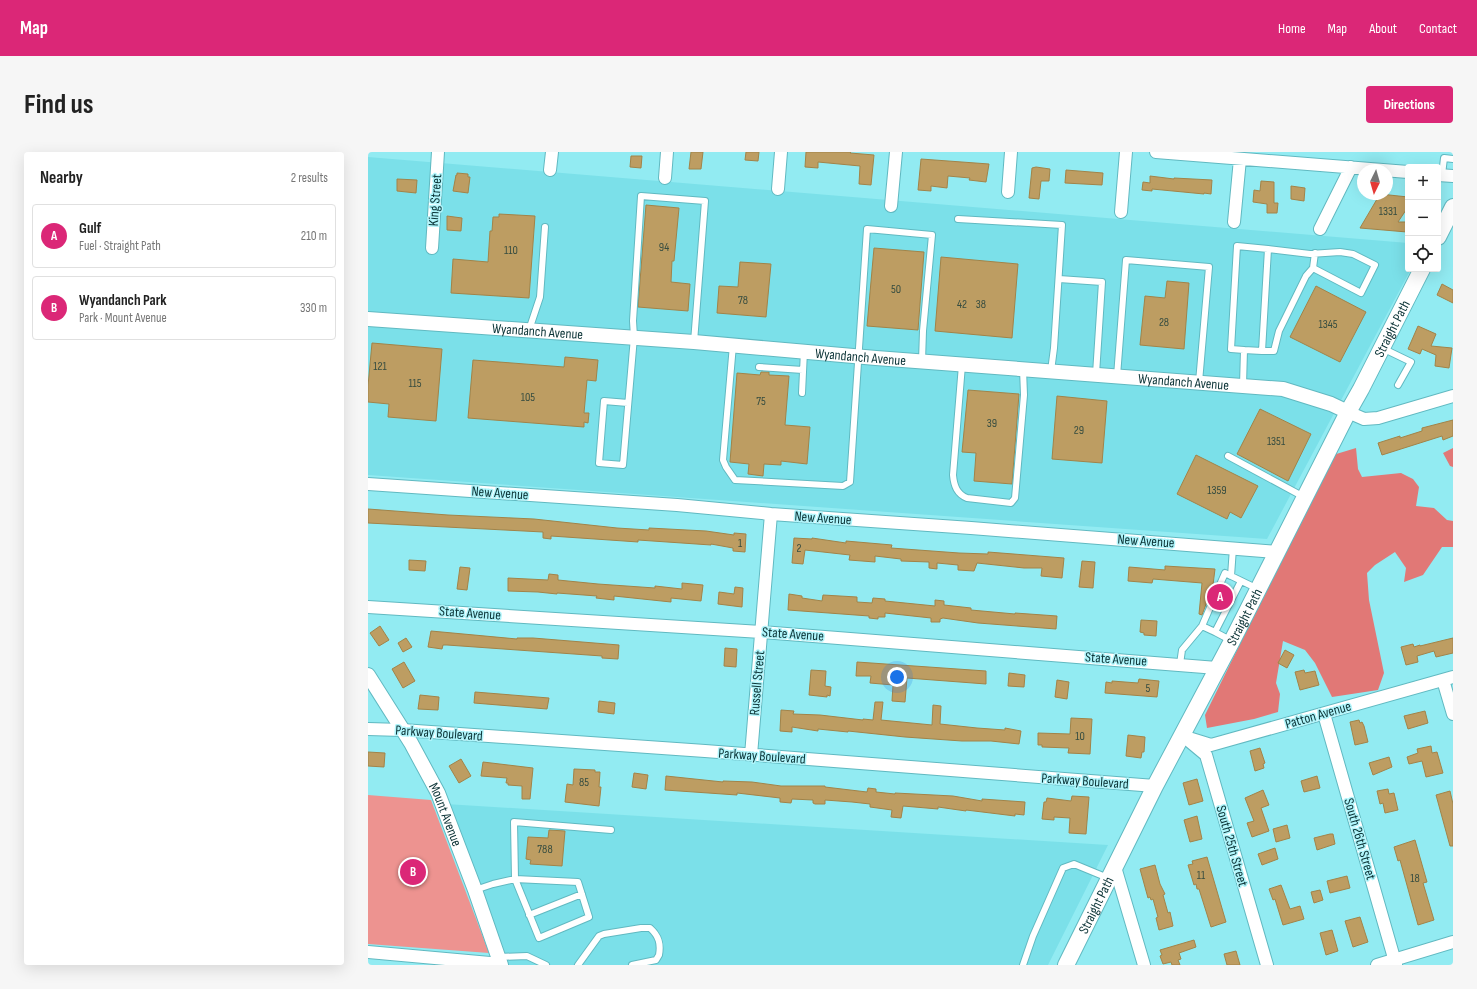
<!DOCTYPE html>
<meta charset="utf-8">
<style>
:root{--surface:#fff;--page:#f6f6f6;--text:#222;--muted:#767676;--line:#e0e0e0;--accent:#db2777}
body{margin:0;font-family:"Sofia Sans Condensed",sans-serif;background:var(--page);color:var(--text)}
.controls{position:absolute;right:12px;top:12px;display:grid;overflow:hidden;border-radius:4px;box-shadow:0 4px 16px #0002}
.controls button{width:36px;height:36px;display:grid;place-items:center;padding:0;border:0;border-bottom:1px solid var(--line);background:var(--surface);color:var(--text);font:20px sans-serif}
.compass{position:absolute;left:989px;top:12px;width:36px;height:36px;border-radius:50%;background:var(--surface);box-shadow:0 4px 16px #0002;rotate:185deg}
.you{position:absolute;left:529px;top:525px;width:14px;height:14px;margin:-10px;border:3px solid #fff;border-radius:50%;background:#1a73e8;box-shadow:0 0 0 6px #1a73e833}
.badge{display:grid;place-items:center;width:26px;height:26px;border-radius:50%;background:var(--accent);color:#fff;font-size:13px;font-weight:700}
.pin{position:absolute;translate:-50% -50%;border:2px solid #fff;box-shadow:0 1px 4px #0006}
.list{margin:0;padding:0;list-style:none}
h2{display:flex;justify-content:space-between;align-items:center;height:52px;margin:0;padding:0 16px;font-size:17px}
h2 small{font-size:13px;font-weight:400;color:var(--muted)}
.list li{display:grid;grid-template-columns:26px 1fr auto;gap:12px;align-items:center;box-sizing:border-box;height:64px;margin:0 8px 8px;padding:0 8px;border:1px solid var(--line);border-radius:4px}
.list b{display:block;font-size:15px;white-space:nowrap}
.list p{margin:0;font-size:13px;white-space:nowrap;color:var(--muted)}
.list em{font-size:13px;font-style:normal;color:var(--muted)}
.icon{flex:none;width:22px;height:22px;fill:none;stroke:currentColor;stroke-width:2;stroke-linecap:round;stroke-linejoin:round}
.map{position:relative;flex:none;width:1085px;height:813px;overflow:hidden;border-radius:4px}
header{display:flex;align-items:center;gap:24px;box-sizing:border-box;height:56px;padding:0 20px;background:var(--accent);color:#fff}
header strong{font-size:19px}
nav{display:flex;gap:22px;margin-inline-start:auto;font-size:14px}
.intro{display:flex;align-items:center;justify-content:space-between;box-sizing:border-box;height:96px;padding:0 24px}
h1{margin:0;font-size:28px}
.button{padding:10px 18px;border-radius:4px;background:var(--accent);color:#fff;font-size:14px;font-weight:700}
main{display:flex;gap:24px;padding:0 24px}
aside{flex:1;background:var(--surface);border-radius:4px;box-shadow:0 4px 16px #0002}
.map>svg:first-child{display:block}
.built{fill:#7be0e9}
.green{fill:#ed9390}
.forest{fill:#e17876}
.building{fill:#bd9d62;stroke:#a28348}
.lines{fill:none;stroke-linecap:round;stroke-linejoin:round}
.service-casing{stroke:#61b9c1;stroke-width:8}
.minor-casing{stroke:#61b9c1;stroke-width:14}
.tertiary-casing{stroke:#61b9c1;stroke-width:16}
.secondary-casing{stroke:#61b9c1;stroke-width:18}
.service{stroke:#fff;stroke-width:6}
.minor{stroke:#fff;stroke-width:12}
.tertiary{stroke:#fff;stroke-width:14}
.secondary{stroke:#fff;stroke-width:16}
.labels{text-anchor:middle;dominant-baseline:central;stroke-width:3;stroke-linejoin:round;paint-order:stroke}
.number-label{font-size:12px;fill:#374d40}
.street-label{font-size:14px;fill:#0a3235;stroke:#b0f5fb}
</style>
<header>
<strong>Map</strong>
<nav><a>Home</a><a>Map</a><a>About</a><a>Contact</a></nav>
</header>
<div class="intro"><h1>Find us</h1><a class="button">Directions</a></div>
<main>
<aside>
<h2>Nearby<small>2 results</small></h2>
<ul class="list">
<li><span class="badge">A</span><div><b>Gulf</b><p>Fuel · Straight Path</p></div><em>210 m</em></li>
<li><span class="badge">B</span><div><b>Wyandanch Park</b><p>Park · Mount Avenue</p></div><em>330 m</em></li>
</ul>
</aside>
<div class="map">
<svg width="1085" height="813" viewBox="0 0 1085 813">
<rect width="100%" height="100%" fill="#92ebf2"/>
<path class="built" d="M0 5 1040 91V117H1043L899 387 0 323Z
M78 652 740 693 680 813H141Z"/>
<path class="green" d="M0 643 63 648 121 801 0 792Z"/>
<path class="forest" d="M988 296 990 317 994 325 1033 321 1045 327 1051 335 1048 354 1066 356 1079 368 1085 369V395H1074L1055 423 1036 430 1038 416 1027 400 1007 413 999 421 1001 448 1016 521 1010 538 964 545 947 511 937 498 915 489 908 531 912 542 910 560 886 567 839 576 837 563 965 303Z
M1085 296V315L1082 314 1075 301Z"/>
<path class="building" d="M323 0H335L333 17H321Z
M378 0H391L390 9 377 8Z
M438 0H483L482 1 506 3 503 33 491 32 492 14 450 10V16L437 15Z
M263 4H274L273 16 262 15Z
M553 7 621 12 618 30 601 28 602 26 580 24 579 36 563 34V39L550 38Z
M668 15 682 17 681 29H673L671 47 661 46 664 16Z
M698 18 735 21 734 33 697 31Z
M89 21 100 22V25H102L100 41 85 39 88 23H89Z
M782 24 806 27V26L844 28 843 42 836 41V42L784 37V39L774 38 775 30 782 31Z
M29 27 49 28 48 41 29 39Z
M893 29 906 30V51H910L909 61H899V52L885 50 886 38 892 39Z
M923 34 937 36 936 49 923 47Z
M1012 42 1040 45V55L1030 70H1040L1039 80 992 76Z
M278 53 311 56 306 109H304L303 130 322 132 320 159 270 155Z
M131 62 167 64 161 146 83 141 85 107 120 110 122 79H124L125 65H131Z
M79 64 94 66 93 79 79 78Z
M506 96 556 100 550 178 499 174Z
M573 105 650 112 644 186 567 179Z
M372 110 403 112 398 165 349 161 351 134 370 135Z
M799 129 821 131 816 197 772 193 777 144 797 146Z
M1074 132 1085 138V151L1069 143Z
M948 134 998 160 972 210 922 185Z
M1050 174 1068 182 1063 194 1084 196 1081 216 1067 214 1068 203 1054 197 1052 202 1040 197Z
M4 191 74 197 68 269 20 265 21 252 0 250V234Z
M197 205 230 208 228 229 219 228 216 261H221L220 271 216 270V275L100 266 105 208 196 215Z
M393 220H401V223L421 224 417 273 442 275 439 312 413 309V313L396 312 395 324 380 322 381 312 362 310 369 221 392 223Z
M600 238 651 242 644 332 606 329 608 301 594 300Z
M689 244 739 249 734 311 684 307Z
M892 257 943 282 920 329 869 302Z
M1085 268V284L1075 288 1074 284 1014 303 1010 291 1032 284V286L1054 279V276Z
M828 303 890 334 873 366 862 360 859 367 809 342Z
M0 357 80 363 166 367 249 376 281 378V376L338 379 366 383V381L378 382 377 400 365 399V396L343 392V393L270 388V390L256 389 183 384V387L175 386V380L156 379 0 371Z
M426 386 444 387V386L478 391V389L524 393 523 396 591 401 620 402V400L696 406 694 426 673 424 674 416H656L609 411 606 419 590 418V413L569 411V417L561 416V410L533 409V407L507 404V410L481 408 482 403 437 398 435 412 424 411Z
M41 408 58 409 57 419 41 418Z
M714 409 727 410 725 436 711 435Z
M797 414 847 417 845 433 834 463 831 462 834 431 785 427 784 431 760 429 761 415 797 418Z
M92 415 102 416 99 438 89 437Z
M181 422 190 423V428L230 432 287 436V434L314 437V431L335 433 333 449 303 446V450L246 444V448L228 446 229 444 189 441V442L170 440 140 439V426L180 428Z
M367 435 375 436 374 455 350 452 351 440 366 442Z
M421 442 434 444V446L454 449 455 443 489 445V450L504 451 505 446 517 447V449L567 454V448L576 449V453L603 456V458L647 462V461L689 464 688 477 610 471 575 466 572 467V470H563V466L517 461V465H510V467L501 466V464L420 458Z
M773 468 789 469 788 484 776 483V481L772 480Z
M12 474 21 488 11 494 2 481Z
M63 479 149 487V486H165L251 493 250 507 234 506V504L79 493H75L74 497 60 495Z
M38 486 44 495 35 500 30 491Z
M1085 486V501L1068 505 1066 499 1049 504 1050 510 1038 513 1033 495 1045 492 1046 495 1052 493V494Z
M357 496 369 497 368 515 356 514Z
M917 498 926 503 919 516 910 511Z
M36 510 47 529 35 536 24 517Z
M489 510 618 519V532L539 526 537 550 524 549 525 533 502 531 503 524H488Z
M443 518 458 519 457 534 463 535 462 544 459 543V545L441 543Z
M936 518 937 521 947 519 951 533 932 538 927 520Z
M641 521 657 523 656 535 640 534Z
M771 527 791 529 789 545 737 541 738 530 744 531V529L770 531Z
M689 528 701 530 699 547 687 545Z
M107 540 181 546 179 557 106 551Z
M52 543 71 545 70 558 50 557Z
M231 549 247 551 246 562 230 560Z
M507 550H515L513 568 564 573 565 553 573 554 572 572 609 576 637 578V576L653 579 651 592 623 589H594L537 585 480 579V580L450 577V579L424 575V580L412 579 413 558 426 559 425 562 452 563 495 568V567L505 568Z
M1057 559 1060 571 1040 577 1036 564Z
M703 566 724 567 722 602 700 601 701 596 674 595V593H670V581L702 582Z
M991 568 992 571 994 570 996 574 1000 590 987 593 982 570Z
M760 583 777 585 776 600H774L773 606 758 604Z
M1063 594 1064 601 1069 600 1075 621 1058 625 1054 609 1041 612 1039 605 1050 601 1049 597Z
M892 596 897 611 895 612 896 616 887 619 882 599Z
M0 600 17 601 16 615 0 614Z
M1021 605 1024 615 1005 623 1001 611Z
M93 607 103 624 91 631 81 614Z
M115 610 165 616 162 647H154V634L140 633V631H138L139 626 113 624Z
M206 617 227 618V620H232L231 635H233L231 654 197 650 199 632 205 633Z
M266 621 280 623 278 637 264 635Z
M298 624 355 630V629L384 630 413 634H457V635L499 640 500 636 508 637V640L527 642V641L585 644 614 649V647L657 650 656 663 647 662V664L598 658V659L570 655V657L535 654 533 666 523 665 524 658 502 655V652L484 650 457 648V652H447L445 651V648L424 647 423 651 412 650V646L369 641V643L297 638Z
M949 624 952 636 936 640 933 629Z
M829 627 835 649 821 653 815 631Z
M1020 637 1021 642 1026 641 1030 658 1017 661 1015 651 1012 652 1009 639Z
M895 638 901 653 893 656 901 679 884 685 879 671 886 669 877 646Z
M1082 639 1085 652V694H1082L1068 643Z
M704 644 721 645 718 682 701 681 702 666 686 665V668L674 667 676 650H678L679 646 703 649Z
M829 664 834 687 822 690 816 668Z
M919 673 922 686 908 690 905 677Z
M181 678 197 679 194 714 162 712 163 708 158 707 160 685 180 686Z
M962 682H965L967 692 949 698 946 686Z
M1047 688 1059 730 1055 731 1066 768 1050 773 1032 708 1030 709 1026 695Z
M907 696 910 707 894 713 890 702Z
M839 705 858 770 843 775 831 737H829L828 732 826 733 820 713 825 712 824 709Z
M787 713 792 732 797 742 795 743 800 761 802 760 805 774 791 778 788 766 790 765 785 747 783 748 782 745 780 746 772 717Z
M979 724 982 736 962 741 959 729Z
M913 733 922 757 932 754 936 767 915 773 907 747 905 748 901 737Z
M952 738 955 748 946 751 943 740Z
M992 765 1000 790 985 795 977 769Z
M964 778 970 799 958 803 952 781Z
M826 788 828 795 811 801 813 807 810 808 812 813H804L803 810 795 812 792 804 794 803 792 798Z
M868 799 872 813H859L856 802Z"/>
<g class="lines">
<g class="service-casing">
<path id="service" d="M1074 23 1076 6 1085 7
M590 67 694 73 686 196 683 219
M945 116 947 101
M691 127 734 130 728 222
M161 178 172 145 177 75
M365 193 355 308 358 315 367 328 475 334 482 330 499 77 564 83 555 179 554 209
M1014 196 1043 210 1030 233
M894 199H906L911 179 938 124 945 116 993 141 1007 113 985 102 972 100 942 102 900 97
M594 213 585 323C586 334 589 342 599 346L643 351 647 346 656 243 655 217
M391 215 435 218
M749 224 758 108 841 115 831 230
M875 233 876 198 894 199 900 97 869 94 863 197 876 198
M434 241 436 199
M260 251 236 249 231 311 255 313 266 185 265 169 273 44 337 49 326 190
M860 304 936 345
M863 424 865 396
M873 429 847 480 834 474 857 421 890 437
M847 445 861 452
M847 480 864 489
M812 512 814 498 834 474
M147 727 210 730 221 765 171 786Z
M107 738 125 732 147 727 146 670 243 678
M161 763 214 742
M131 805 159 804 178 813
M210 813 231 784 236 782 273 776H282C291 784 293 792 291 803L288 808 264 813
M655 813 665 784 695 716 706 712 740 726"/>
</g>
<g class="minor-casing">
<path id="minor" d="M788 0 1040 20
M182 18 184 0
M1070 23 1085 24
M297 26 299 0
M410 37 413 0
M640 40 643 0
M523 54 528 0
M753 60 758 0
M866 70 872 7
M952 77 983 15
M64 96 70 0
M980 260 996 267 1010 266 1085 244
M0 332 309 353 403 362 603 376 909 400
M0 455 393 480 849 516
M1075 528 1085 562
M956 562 1028 813
M0 577 34 578 337 599 787 634
M814 584 843 593 1085 525
M820 588 838 603 899 813
M383 603 403 362
M747 715 776 813
M0 800 133 812
M1009 813 1085 790"/>
</g>
<g class="tertiary-casing">
<g id="tertiary">
<path id="s1" d="M0 167 326 190 508 206 915 237 963 252 980 260"/>
<path id="s2" d="M0 523 43 591 70 641 107 738 133 813"/>
</g>
</g>
<g class="secondary-casing">
<g id="secondary">
<path d="M1070 85 1085 55"/>
<path id="s3" d="M698 813 787 634 864 489 980 260 993 237 1054 117"/>
</g>
</g>
<use href="#service" class="service"/>
<use href="#minor" class="minor"/>
<use href="#tertiary" class="tertiary"/>
<use href="#secondary" class="secondary"/>
</g>
<g class="labels">
<g class="number-label">
<text x="1020" y="59">1331</text>
<text x="296" y="95">94</text>
<text x="143" y="98">110</text>
<text x="528" y="137">50</text>
<text x="375" y="148">78</text>
<text x="594" y="152">42</text>
<text x="613" y="152">38</text>
<text x="796" y="170">28</text>
<text x="960" y="172">1345</text>
<text x="12" y="214">121</text>
<text x="47" y="231">115</text>
<text x="160" y="245">105</text>
<text x="393" y="249">75</text>
<text x="624" y="271">39</text>
<text x="711" y="278">29</text>
<text x="908" y="289">1351</text>
<text x="849" y="338">1359</text>
<text x="372" y="391">1</text>
<text x="431" y="396">2</text>
<text x="780" y="536">5</text>
<text x="712" y="584">10</text>
<text x="216" y="630">85</text>
<text x="177" y="697">788</text>
<text x="833" y="723">11</text>
<text x="1047" y="726">18</text>
</g>
<g class="street-label">
<text transform="translate(67 48) rotate(-86)">King Street</text>
<text stroke="none"><textPath href="#s3" startOffset="715">Straight Path</textPath></text>
<text stroke="none"><textPath href="#s1" startOffset="170">Wyandanch Avenue</textPath></text>
<text stroke="none"><textPath href="#s1" startOffset="494">Wyandanch Avenue</textPath></text>
<text stroke="none"><textPath href="#s1" startOffset="818">Wyandanch Avenue</textPath></text>
<text transform="translate(132 341) rotate(4)">New Avenue</text>
<text transform="translate(455 366) rotate(4)">New Avenue</text>
<text transform="translate(778 389) rotate(4)">New Avenue</text>
<text transform="translate(102 461) rotate(4)">State Avenue</text>
<text stroke="none"><textPath href="#s3" startOffset="391">Straight Path</textPath></text>
<text transform="translate(425 482) rotate(4)">State Avenue</text>
<text transform="translate(748 507) rotate(4)">State Avenue</text>
<text transform="translate(389 531) rotate(-85)">Russell Street</text>
<text transform="translate(950 563) rotate(-16)">Patton Avenue</text>
<text transform="translate(71 581) rotate(4)">Parkway Boulevard</text>
<text transform="translate(394 604) rotate(4)">Parkway Boulevard</text>
<text transform="translate(717 629) rotate(4)">Parkway Boulevard</text>
<text stroke="none"><textPath href="#s2" startOffset="160">Mount Avenue</textPath></text>
<text transform="translate(992 687) rotate(74)">South 26th Street</text>
<text transform="translate(864 694) rotate(74)">South 25th Street</text>
<text stroke="none"><textPath href="#s3" startOffset="67">Straight Path</textPath></text>
</g>
</g>
</svg>
<div class="controls">
<button>+</button>
<button>−</button>
<button><svg class="icon" aria-label="locate" viewBox="0 0 24 24"><circle cx="12" cy="12" r="6"/><path d="M12 2v4M12 18v4M2 12h4M18 12h4"/></svg></button>
</div>
<svg class="compass" viewBox="-18 -18 36 36"><path d="M0-13l5 13h-10z" fill="#e53935"/><path d="M0 13l5-13h-10z" fill="#767676"/></svg>
<div class="you"></div>
<div class="pin badge" style="left:852px;top:445px">A</div>
<div class="pin badge" style="left:45px;top:720px">B</div>
</div>
</main>
